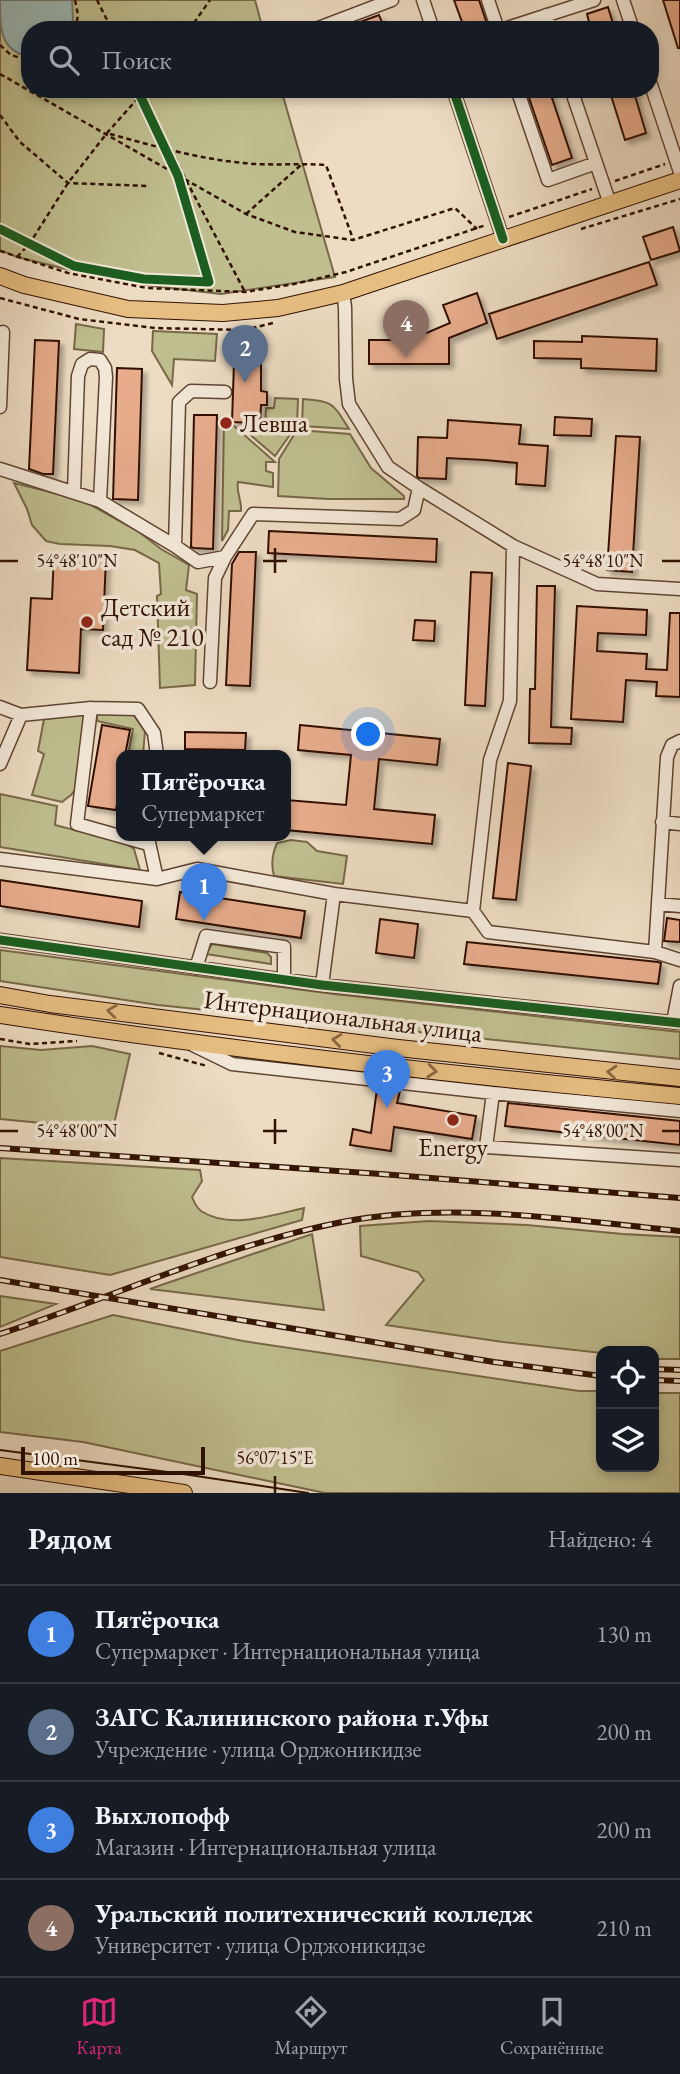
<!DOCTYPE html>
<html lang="ru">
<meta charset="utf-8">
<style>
:root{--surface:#171b24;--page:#20242c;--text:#f1f3f6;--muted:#9ea1a6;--line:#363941;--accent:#db2777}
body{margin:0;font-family:"EB Garamond",serif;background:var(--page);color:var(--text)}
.controls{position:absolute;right:21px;bottom:21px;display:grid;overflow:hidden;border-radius:14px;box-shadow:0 4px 10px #0003}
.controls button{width:63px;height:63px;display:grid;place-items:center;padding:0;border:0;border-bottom:2px solid var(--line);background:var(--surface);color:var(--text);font:35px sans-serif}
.scale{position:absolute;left:21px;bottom:18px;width:184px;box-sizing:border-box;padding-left:7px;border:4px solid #311101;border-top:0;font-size:19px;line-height:24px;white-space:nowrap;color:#311101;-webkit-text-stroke:5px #f3e8d8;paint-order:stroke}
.you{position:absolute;left:369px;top:735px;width:24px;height:24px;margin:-18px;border:5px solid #fff;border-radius:50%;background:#1a73e8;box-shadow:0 0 0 10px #1a73e833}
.badge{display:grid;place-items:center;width:46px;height:46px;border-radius:50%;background:var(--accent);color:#fff;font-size:23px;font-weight:700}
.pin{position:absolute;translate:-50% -58px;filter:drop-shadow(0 2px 4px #0008)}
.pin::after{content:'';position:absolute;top:37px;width:24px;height:21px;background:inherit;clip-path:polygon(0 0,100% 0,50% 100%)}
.popup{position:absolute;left:116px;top:750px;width:175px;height:91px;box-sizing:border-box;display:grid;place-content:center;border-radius:14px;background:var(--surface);filter:drop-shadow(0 2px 5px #0005);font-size:23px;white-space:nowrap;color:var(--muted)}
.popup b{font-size:26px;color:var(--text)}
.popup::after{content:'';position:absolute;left:50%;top:100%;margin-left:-14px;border:14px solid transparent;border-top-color:var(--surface)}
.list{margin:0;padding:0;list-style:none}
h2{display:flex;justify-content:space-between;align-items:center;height:91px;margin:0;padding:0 28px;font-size:30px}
h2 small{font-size:23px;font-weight:400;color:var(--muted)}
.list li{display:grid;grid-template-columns:46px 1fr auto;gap:21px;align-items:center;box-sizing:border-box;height:98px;padding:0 28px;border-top:2px solid var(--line)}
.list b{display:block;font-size:26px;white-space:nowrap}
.list p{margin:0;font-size:23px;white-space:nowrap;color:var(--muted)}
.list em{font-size:23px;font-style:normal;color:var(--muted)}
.icon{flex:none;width:38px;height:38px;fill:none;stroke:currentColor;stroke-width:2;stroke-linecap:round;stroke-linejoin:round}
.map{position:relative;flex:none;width:680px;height:1493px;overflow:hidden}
.search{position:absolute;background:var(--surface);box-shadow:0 4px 10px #0003;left:21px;right:21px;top:21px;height:77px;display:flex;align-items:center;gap:18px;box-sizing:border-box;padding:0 24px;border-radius:28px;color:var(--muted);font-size:26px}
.sheet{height:483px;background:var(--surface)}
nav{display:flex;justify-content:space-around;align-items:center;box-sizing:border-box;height:98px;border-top:2px solid var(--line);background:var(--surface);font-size:19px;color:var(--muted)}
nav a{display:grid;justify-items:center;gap:4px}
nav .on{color:var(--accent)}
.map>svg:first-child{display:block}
.green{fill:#bfbe8f;stroke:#786848;stroke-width:2}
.water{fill:#9abab9;stroke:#70766f;stroke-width:2}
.building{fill:#e7ac8c;stroke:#311101;stroke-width:2;filter:url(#shadow)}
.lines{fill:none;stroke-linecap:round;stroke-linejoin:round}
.minor-casing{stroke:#604432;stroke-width:15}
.major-casing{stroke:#311101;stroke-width:18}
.path{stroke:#311101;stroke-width:2.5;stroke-dasharray:5 3.5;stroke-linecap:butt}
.minor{stroke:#f3e8d8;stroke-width:12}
.major{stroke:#e6be82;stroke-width:16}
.tram{stroke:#311101;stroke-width:2}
.rail-casing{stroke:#311101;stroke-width:6}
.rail{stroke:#f3e8d8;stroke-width:3.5;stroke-dasharray:10;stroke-linecap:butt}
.cycleway-casing{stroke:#f3e8d8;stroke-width:13}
.cycleway{stroke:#1b5e20;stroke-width:9}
.oneway{stroke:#8c6842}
.ticks{fill:none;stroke:#311101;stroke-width:2.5}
.poi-dot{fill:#8f2418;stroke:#f3e8d8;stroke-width:2.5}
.labels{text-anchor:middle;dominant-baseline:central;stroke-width:7;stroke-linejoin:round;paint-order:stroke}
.poi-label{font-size:26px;fill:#311101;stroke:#f3e8d8;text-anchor:start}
.street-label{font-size:26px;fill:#311101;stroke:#f3e8d8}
.ticks-label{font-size:18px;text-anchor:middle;fill:#311101;stroke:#f3e8d8;stroke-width:7;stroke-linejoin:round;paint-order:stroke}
</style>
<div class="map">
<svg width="680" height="1493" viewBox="0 0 680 1493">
<defs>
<filter id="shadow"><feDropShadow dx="4.5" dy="4.5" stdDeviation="2" flood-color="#0004"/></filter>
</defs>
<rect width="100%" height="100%" fill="#eddcc3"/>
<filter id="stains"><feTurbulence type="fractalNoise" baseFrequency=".00286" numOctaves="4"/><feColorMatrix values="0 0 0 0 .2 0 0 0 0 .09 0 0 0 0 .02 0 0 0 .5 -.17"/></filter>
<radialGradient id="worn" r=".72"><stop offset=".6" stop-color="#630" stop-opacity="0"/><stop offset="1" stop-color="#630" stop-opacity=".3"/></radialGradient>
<path class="green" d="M0 0H255L263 30H30V89H281L335 277 221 294 152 286 74 271 17 257 0 250Z
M76 324 104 329 103 352 74 349Z
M153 331 217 334 215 361 174 359 172 385 152 351Z
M275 398 298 399 297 424 265 423 266 408H274Z
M303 399C334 402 332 402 349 429L302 426Z
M224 417 275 462H266V471L273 473V487L238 482C236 493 242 500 241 511H229L228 530 222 541Z
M241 427 294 429 275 456Z
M297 430 350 434 371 468 404 496V499H328L278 496 279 459Z
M14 483 82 500 139 532 161 549 189 565 186 590 197 594 195 685 160 688 157 596 161 594 159 563 135 550 110 546 60 544 46 541 32 525 27 509Z
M97 713 133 714 145 731 143 755H128L133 729 97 721Z
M84 714 76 789 71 795 62 802 32 795 44 754 38 751 44 719Z
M0 794 57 806 55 825 78 831 83 829 122 840 134 849 140 870 0 847Z
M291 840 307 842 317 851 347 856 343 884 274 876C271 865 272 854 277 843Z
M212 944 267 953 271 957V964L206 954Z
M0 950 334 994 680 1032V1059L158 1005 0 981Z
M92 1046 130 1054 114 1124H52L0 1119V1046L41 1050Z
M0 1158 200 1170 202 1181 192 1197C194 1202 197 1208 201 1211 230 1230 272 1215 304 1208L302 1220 110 1275 0 1257Z
M429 1221 527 1225 623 1234 680 1237V1359H654V1351H601V1353L503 1342 386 1325 424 1280 418 1272 361 1256 360 1226Z
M312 1234 324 1310 150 1289 170 1282Z
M0 1296 56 1304 0 1327Z
M113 1315 243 1341 579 1391H601V1467H654V1393H680V1493H325L83 1442 0 1432V1351Z"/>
<path class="water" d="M0 0H72L73 18 71 30H30V57C0 51 0 29 0 0Z"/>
<path class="building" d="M454 0H479L489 30H465Z
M663 0H680V48H678Z
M608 7 615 30H591L587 14Z
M379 15 385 30H341V29Z
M526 89H549L572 158 552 165Z
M609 89H633L646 133 625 140Z
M673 227 680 251 651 260 643 237Z
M649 262 657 285 497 339 489 314Z
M477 293 487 323 449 338V364H369V340H410L450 323 443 305Z
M582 336 657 339 656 371 581 368V359L534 358V341L582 342Z
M35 340 59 341 53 474H43L29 469Z
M234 363 261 364V391L267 392V405H261L260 423 232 422Z
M117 368 142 369 138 500 113 499Z
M194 415H217L213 549 194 548 191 547Z
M555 417 592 419 591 436 554 435Z
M448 420 521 425 519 444 548 446 545 486 516 484 517 463 485 460 447 458 446 479 419 478 417 476 418 437 447 438Z
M616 436 640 437 632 572 607 570Z
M269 531 437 539 436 562 268 553Z
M239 552H256L250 686 226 685 232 564Z
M54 554 106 557 103 630 81 629 79 673 27 670 31 598 52 599Z
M471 572 492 573 485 706 465 705Z
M537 586H555L551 727 572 728 571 744 529 743 530 689H535Z
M577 606 647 610 646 635 598 633 597 651 647 654 646 669 667 670 670 613H680V697L656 696 657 682 626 680 623 722 571 719Z
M415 620 435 621 434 641 413 640Z
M102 725 130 730 125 755H122V776L116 810 88 806Z
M300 725 440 739 437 765 379 759 374 809 435 815 432 844 286 830 287 800 346 805 351 755 298 750Z
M185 732 246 733 245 750 185 749Z
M508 763 531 766 516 900 493 898Z
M0 880 142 901 139 927 0 906Z
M180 892 305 911 301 938 176 919Z
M667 918 680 920V942L664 941Z
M380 919 418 924 414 958 376 953Z
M467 942 658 962 661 963 658 984 464 964Z
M377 1089 400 1091 397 1103 476 1116 472 1139 394 1127 391 1151 350 1145 353 1129 371 1133Z
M508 1103 680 1121V1145L505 1126Z"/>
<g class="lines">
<g class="minor-casing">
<path id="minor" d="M423 0 433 30
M488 0 498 30
M623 0 633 30
M546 15 551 30
M313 30 392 0
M501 30 594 0
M650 82 680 172
M453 89 503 239
M517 89 548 180 596 163
M571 89 610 204
M0 407 3 332
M0 469 100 501 175 546 179 402 191 391 225 392
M419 488 513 546 597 584 680 589
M74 492 78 376 82 364 90 359 100 360 105 368 106 377 100 501
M175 546 198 562 225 557
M513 546 510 701 490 760 473 911 488 932 655 952 680 960
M210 682 215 578 225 557 253 514 400 519 414 510 419 488 388 467 349 404 346 379 345 307 343 293
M0 707 21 715 91 708 138 709 154 733 157 755
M91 708 77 824 148 844
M0 764 21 715
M662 822 680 824
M148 838 157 879
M0 859 157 879 197 869 334 894 473 911
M658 904 680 906
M0 940 322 985 680 1023
M655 952 667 757 672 745 680 741
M196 968 206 936 284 947V980
M322 985 334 894
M673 1022 680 986
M193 1045 232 1064 493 1093 680 1111
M493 1093 486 1147 680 1160"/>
</g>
<g class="major-casing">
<path id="major" d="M0 276 24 285 128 309 223 313 278 308 343 293 680 180
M0 995 50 1004 398 1048 680 1078
M0 1015C226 1050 453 1075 680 1096
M0 1466 184 1493"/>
</g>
<path class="path" d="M97 0 112 30
M75 30 78 15 75 0
M189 30 210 0
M0 45 11 55 30 61
M0 74 246 214 295 232 353 240 455 208 477 229
M141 89 186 180 245 292
M0 115 20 142 68 183 149 186
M110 134C154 146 199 159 244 163 271 166 298 163 326 165L353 239
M615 181 665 164
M246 214 301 165
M509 217 592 189
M581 229 680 199
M0 251 68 273 147 288 245 292 294 284 346 272 486 225
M17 257 30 243 68 183 107 133 146 89
M0 298 79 319 155 328 244 330 273 323
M0 1039 30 1044 77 1041
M159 1053 207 1066"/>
<use href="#minor" class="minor"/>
<use href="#major" class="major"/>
<path class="tram" d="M0 1450 183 1474 308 1493"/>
<g class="rail-casing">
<path id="rail" d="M0 1148 381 1174 680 1198
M0 1280 494 1362 601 1376
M0 1334C114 1297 224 1245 342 1222 451 1201 571 1220 680 1231
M654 1369 680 1370
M654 1380 680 1381"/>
</g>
<use href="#rail" class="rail"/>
<g class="cycleway-casing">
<path id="cycleway" d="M453 89 503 239
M0 229 74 266 144 279 209 282 178 176 137 89
M0 940 322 985 680 1023"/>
</g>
<use href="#cycleway" class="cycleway"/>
</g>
<defs><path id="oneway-chevron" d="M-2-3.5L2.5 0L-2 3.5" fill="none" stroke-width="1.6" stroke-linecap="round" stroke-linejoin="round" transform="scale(1.75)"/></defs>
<g class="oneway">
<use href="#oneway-chevron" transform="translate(112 1011) rotate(-173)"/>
<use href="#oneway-chevron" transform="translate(337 1040) rotate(-173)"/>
<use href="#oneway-chevron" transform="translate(432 1071) rotate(6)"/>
<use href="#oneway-chevron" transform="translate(612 1072) rotate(-175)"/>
</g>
<path class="ticks" d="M275 548V573M0 561H18M263 561H287M662 561H680M275 1119V1144M0 1131H18M263 1131H287M662 1131H680M275 1476V1493"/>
<g class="poi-dot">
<circle cx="226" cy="423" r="7"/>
<circle cx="87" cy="622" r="7"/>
<circle cx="453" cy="1120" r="7"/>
</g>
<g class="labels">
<g class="poi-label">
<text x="240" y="423">Левша</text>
<text x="101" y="607">Детский<tspan x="101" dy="30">сад № 210</tspan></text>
<text x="453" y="1147" text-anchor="middle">Energy</text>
</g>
<g class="street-label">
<text transform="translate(343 1016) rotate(7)">Интернациональная улица</text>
</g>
</g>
<g class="ticks-label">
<text x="77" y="567">54°48'10"N</text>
<text x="603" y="567">54°48'10"N</text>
<text x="77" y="1137">54°48'00"N</text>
<text x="603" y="1137">54°48'00"N</text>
<text x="275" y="1464">56°07'15"E</text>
</g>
<rect width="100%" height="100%" filter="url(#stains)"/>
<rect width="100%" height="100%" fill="url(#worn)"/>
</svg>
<div class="controls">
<button><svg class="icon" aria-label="locate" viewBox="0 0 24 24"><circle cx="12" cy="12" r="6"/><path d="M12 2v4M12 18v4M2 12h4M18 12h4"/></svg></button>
<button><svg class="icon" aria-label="layers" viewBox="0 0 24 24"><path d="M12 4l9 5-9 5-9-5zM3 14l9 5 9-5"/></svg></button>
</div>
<div class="scale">100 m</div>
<div class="you"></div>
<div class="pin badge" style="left:204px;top:921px;background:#3f7fe0">1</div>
<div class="popup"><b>Пятёрочка</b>Супермаркет</div>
<div class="pin badge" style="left:245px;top:383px;background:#5c6f8a">2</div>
<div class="pin badge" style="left:387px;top:1108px;background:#3f7fe0">3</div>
<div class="pin badge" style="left:406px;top:358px;background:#8d6e63">4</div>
<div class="search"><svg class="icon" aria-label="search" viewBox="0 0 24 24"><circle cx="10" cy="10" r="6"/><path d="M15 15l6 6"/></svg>Поиск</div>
</div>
<section class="sheet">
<h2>Рядом<small>Найдено: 4</small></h2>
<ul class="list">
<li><span class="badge" style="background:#3f7fe0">1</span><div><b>Пятёрочка</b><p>Супермаркет · Интернациональная улица</p></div><em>130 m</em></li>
<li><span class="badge" style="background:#5c6f8a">2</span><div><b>ЗАГС Калининского района г.Уфы</b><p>Учреждение · улица Орджоникидзе</p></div><em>200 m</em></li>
<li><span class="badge" style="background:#3f7fe0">3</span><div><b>Выхлопофф</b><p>Магазин · Интернациональная улица</p></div><em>200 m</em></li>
<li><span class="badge" style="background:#8d6e63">4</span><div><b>Уральский политехнический колледж</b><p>Университет · улица Орджоникидзе</p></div><em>210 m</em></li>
</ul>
</section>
<nav>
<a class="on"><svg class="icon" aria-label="map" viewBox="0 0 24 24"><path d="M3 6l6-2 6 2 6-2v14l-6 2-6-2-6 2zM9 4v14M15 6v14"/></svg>Карта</a>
<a><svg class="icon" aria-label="directions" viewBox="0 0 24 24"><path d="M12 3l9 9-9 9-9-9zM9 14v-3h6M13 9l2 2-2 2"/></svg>Маршрут</a>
<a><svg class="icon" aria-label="saved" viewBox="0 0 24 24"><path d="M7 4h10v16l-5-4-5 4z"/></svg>Сохранённые</a>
</nav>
